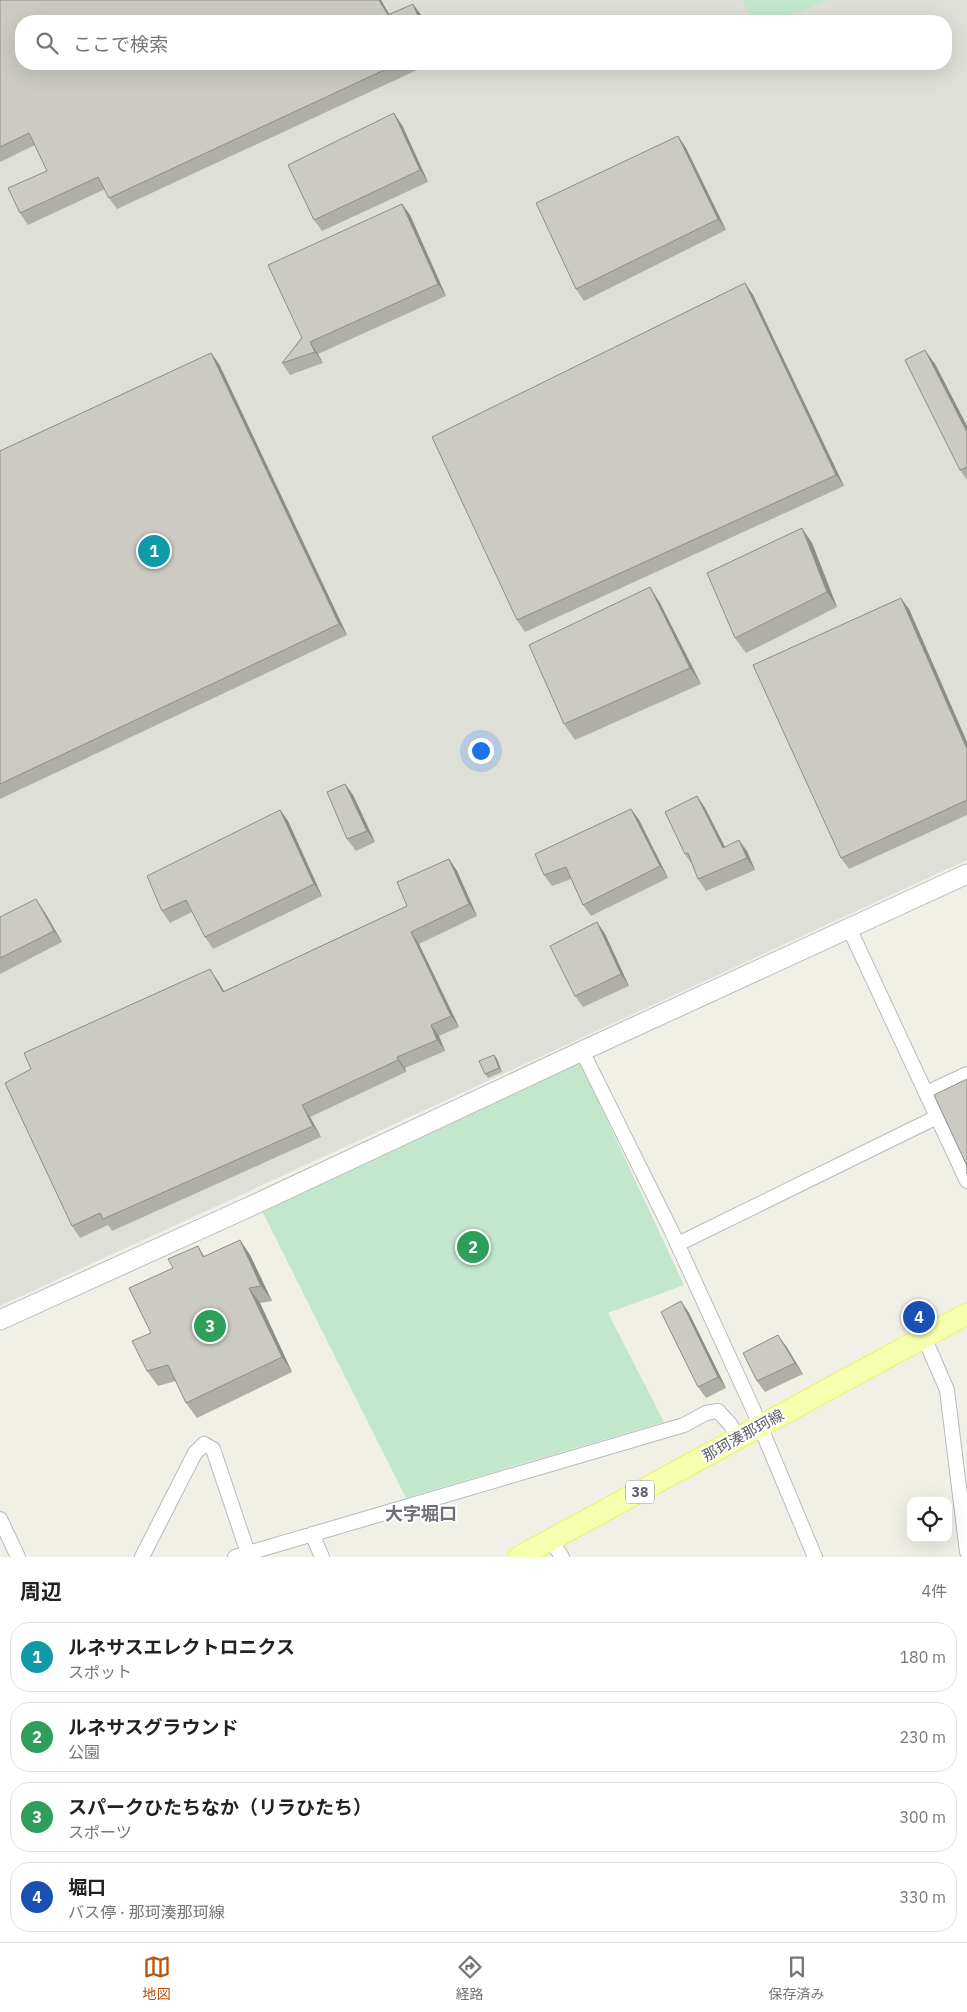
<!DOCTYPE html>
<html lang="ja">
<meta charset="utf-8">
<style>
:root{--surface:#fff;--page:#f2f2f2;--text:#222;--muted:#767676;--line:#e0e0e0;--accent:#b45309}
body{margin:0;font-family:"IBM Plex Sans","Noto Sans JP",sans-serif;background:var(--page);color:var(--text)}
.controls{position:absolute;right:15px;bottom:15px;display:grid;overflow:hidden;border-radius:10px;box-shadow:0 5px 20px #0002}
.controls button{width:45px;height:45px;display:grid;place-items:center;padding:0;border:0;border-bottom:1px solid var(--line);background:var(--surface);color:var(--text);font:25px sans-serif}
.you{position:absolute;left:480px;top:750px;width:18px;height:18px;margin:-12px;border:4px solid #fff;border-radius:50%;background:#1a73e8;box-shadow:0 0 0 8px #1a73e833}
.badge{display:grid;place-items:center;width:32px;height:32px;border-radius:50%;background:var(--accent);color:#fff;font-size:16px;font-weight:700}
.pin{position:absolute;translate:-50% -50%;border:2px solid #fff;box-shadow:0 1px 5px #0006}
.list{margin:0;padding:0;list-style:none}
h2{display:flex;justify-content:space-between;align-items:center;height:65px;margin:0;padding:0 20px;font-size:21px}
h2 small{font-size:16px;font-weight:400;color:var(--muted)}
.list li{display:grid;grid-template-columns:32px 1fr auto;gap:15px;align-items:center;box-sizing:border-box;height:70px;margin:0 10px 10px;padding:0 10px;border:1px solid var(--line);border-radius:20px}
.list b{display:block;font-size:19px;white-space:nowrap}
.list p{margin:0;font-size:16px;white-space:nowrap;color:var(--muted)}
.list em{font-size:16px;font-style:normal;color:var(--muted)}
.icon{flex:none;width:28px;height:28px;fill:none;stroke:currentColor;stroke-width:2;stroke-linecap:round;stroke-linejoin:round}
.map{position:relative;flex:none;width:967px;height:1557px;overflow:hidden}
.search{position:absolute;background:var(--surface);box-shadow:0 5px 20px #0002;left:15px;right:15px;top:15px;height:55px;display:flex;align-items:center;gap:12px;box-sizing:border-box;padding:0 18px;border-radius:20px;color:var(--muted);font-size:19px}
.sheet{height:385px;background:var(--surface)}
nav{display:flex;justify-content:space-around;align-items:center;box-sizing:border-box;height:70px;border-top:1px solid var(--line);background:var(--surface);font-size:14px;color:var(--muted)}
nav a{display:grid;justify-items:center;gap:2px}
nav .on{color:var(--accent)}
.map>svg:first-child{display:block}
.industrial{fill:#dfdfd9;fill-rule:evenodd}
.green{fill:#c3e7cd}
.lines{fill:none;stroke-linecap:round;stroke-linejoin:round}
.street-casing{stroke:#b9b9c0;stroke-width:16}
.secondary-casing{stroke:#babbc2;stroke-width:21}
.primary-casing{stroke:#f1ef5e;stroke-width:23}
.street{stroke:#fff;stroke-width:14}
.secondary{stroke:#fff;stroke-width:19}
.primary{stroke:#f6ffad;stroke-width:21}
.wall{fill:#afafa8}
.shaded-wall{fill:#8e8e88}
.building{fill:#cbcbc3;stroke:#8e8e88}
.labels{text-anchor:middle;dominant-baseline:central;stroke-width:4;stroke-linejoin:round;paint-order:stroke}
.shield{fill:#fff;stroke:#8e8f95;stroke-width:1}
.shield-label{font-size:14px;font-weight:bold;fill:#5e5f67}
.street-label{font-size:15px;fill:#5e5f67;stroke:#fff}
.quarter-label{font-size:18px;font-weight:bold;fill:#6f7179;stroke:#fff}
</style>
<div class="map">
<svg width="967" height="1557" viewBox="0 0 967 1557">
<rect width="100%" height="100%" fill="#f0f0e7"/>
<path class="industrial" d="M0 0H967V860L0 1306ZM21 21H946V64H21Z"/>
<path class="green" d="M742 0H828L777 21H752Z
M579 1060 684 1285 608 1313 664 1422 406 1498 261 1209Z"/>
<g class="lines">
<g class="street-casing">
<path id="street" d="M849 928 967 1181
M582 1051 671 1230 753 1409 815 1557
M926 1093 967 1074
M678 1244 937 1117
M924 1337 947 1390 967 1552
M0 1519 18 1557
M312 1534 322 1557
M551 1540 562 1557
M142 1557 195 1453 204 1444 213 1449 248 1553
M235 1557 684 1425 706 1413 718 1411 730 1424 738 1438"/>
</g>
<g class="secondary-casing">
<path id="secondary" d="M0 1320 249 1207 582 1051 967 874"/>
</g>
<g class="primary-casing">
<path id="primary" d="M519 1557 967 1314"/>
</g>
<use href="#street" class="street"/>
<use href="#secondary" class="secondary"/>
<use href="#primary" class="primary"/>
</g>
<path class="wall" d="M0 0H381L389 14 413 4 421 15 21 64H430L117 209 109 198 105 189 28 225 20 213 47 171 35 145 0 162Z
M402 125 428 182 322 231 314 220Z
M678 136 686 148 726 230 584 301 576 289Z
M402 204 410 215 446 296 318 354 323 363 290 375 282 363Z
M745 283 753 295 844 486 525 632 517 620Z
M211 353 219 364 347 635 0 799V451Z
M935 364 967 426V480L960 470Z
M812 543 837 607 746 653 735 638Z
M650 587 660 603 701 684 575 740 564 724Z
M909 609 967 742V815L849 869 841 858Z
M345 784 353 795 375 842 356 851 347 839Z
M697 796 705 808 725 847 747 851 755 870 706 891 698 879 693 866 685 854Z
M631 809 639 820 668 878 591 916 583 905 571 879 552 886 544 875Z
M280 810 288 821 322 896 213 949 205 937 192 912 170 923 162 911Z
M449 859 457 871 477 916 419 944 459 1027 439 1036 445 1051 405 1068 406 1072 310 1117 321 1137 112 1231 108 1225 80 1238 72 1226 218 981 224 991 407 906Z
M44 911 62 942 0 974V917Z
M597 922 605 934 629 986 583 1007 575 996Z
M494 1055 497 1059 502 1072 488 1078 485 1074Z
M240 1240 250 1255 272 1301 260 1303 292 1372 197 1418 186 1403 176 1381 158 1386 147 1371 151 1333 173 1268 198 1246 205 1257Z
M681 1301 689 1313 726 1388 706 1398 698 1387Z
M786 1346 803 1374 765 1392 757 1381Z"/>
<path class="shaded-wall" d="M379 0H381L393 21 388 15Z
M413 4 421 15 423 21H420Z
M394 113 402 125 428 182 420 170Z
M678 136 686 148 726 230 718 219Z
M402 204 410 215 446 296 438 284Z
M745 283 753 295 844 486 836 475Z
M310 342 318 354 323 363 315 352Z
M925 350 935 364 967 426V432Z
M211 353 219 364 347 635 339 624Z
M802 528 812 543 837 607 827 592Z
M650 587 660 603 701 684 690 668Z
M901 598 909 609 967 742V749Z
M345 784 353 795 375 842 367 831Z
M697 796 705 808 731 859 723 848Z
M631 809 639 820 668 878 660 866Z
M280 810 288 821 322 896 314 884Z
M739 840 747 851 755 870 747 858Z
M449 859 457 871 477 916 469 904Z
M36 899 44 911 62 942 54 931Z
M597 922 605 934 629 986 621 974Z
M411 932 419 944 459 1027 451 1016Z
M210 969 218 981 231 1003 223 992Z
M431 1025 439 1036 445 1051 437 1040Z
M494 1055 497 1059 502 1072 499 1068Z
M397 1057 405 1068 406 1072 398 1060Z
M302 1105 310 1117 321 1137 313 1126Z
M240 1240 250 1255 272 1301 261 1286Z
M249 1288 260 1303 292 1372 282 1357Z
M681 1301 689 1313 726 1388 718 1377Z
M778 1335 786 1346 803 1374 795 1363Z"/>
<path class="building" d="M0 0H379L388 15 413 4 420 21H21V64H397L109 198 98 177 20 213 8 188 47 171 29 133 0 147Z
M394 113 420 170 314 220 288 165Z
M678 136 718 219 576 289 536 203Z
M402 204 438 284 310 342 315 352 282 363 302 338 268 265Z
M745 283 836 475 517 620 432 437Z
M925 350 967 432V467L960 470 905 360Z
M211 353 339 624 0 784V451Z
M802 528 827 592 735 638 707 573Z
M650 587 690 668 564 724 529 645Z
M901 598 967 749V800L841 858 753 665Z
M345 784 367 831 347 839 327 792Z
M697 796 723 848 739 840 747 858 698 879 688 853 685 854 665 812Z
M631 809 660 866 583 905 566 867 544 875 535 854Z
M280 810 314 884 205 937 186 900 162 911 147 876Z
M449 859 469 904 411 932 451 1016 431 1025 437 1040 397 1057 398 1060 302 1105 313 1126 103 1219 100 1213 72 1226 5 1083 31 1069 24 1053 210 969 223 992 407 906 397 882Z
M36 899 54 931 0 958V917Z
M597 922 621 974 575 996 550 946Z
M494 1055 499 1068 485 1074 479 1061Z
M967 1079V1174V1166L934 1095Z
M240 1240 261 1286 249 1288 282 1357 186 1403 168 1365 147 1371 132 1341 151 1333 129 1288 173 1268 168 1259 198 1246 203 1257Z
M681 1301 718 1377 698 1387 661 1312Z
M778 1335 795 1363 757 1381 743 1353Z"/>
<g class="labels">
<rect class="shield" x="626" y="1480.5" width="28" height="23" rx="4"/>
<g class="shield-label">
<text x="640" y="1492">38</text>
</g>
<g class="street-label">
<text transform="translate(743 1435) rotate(-29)">那珂湊那珂線</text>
</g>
<g class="quarter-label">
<text x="421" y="1513">大字堀口</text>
</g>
</g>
</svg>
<div class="controls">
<button><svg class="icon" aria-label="locate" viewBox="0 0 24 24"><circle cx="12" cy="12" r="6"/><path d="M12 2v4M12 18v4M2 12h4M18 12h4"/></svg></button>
</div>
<div class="you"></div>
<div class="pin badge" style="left:154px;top:551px;background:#0f9aa8">1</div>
<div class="pin badge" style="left:473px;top:1247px;background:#2e9e5b">2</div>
<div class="pin badge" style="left:210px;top:1326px;background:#2e9e5b">3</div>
<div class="pin badge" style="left:919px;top:1317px;background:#1a4fb4">4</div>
<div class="search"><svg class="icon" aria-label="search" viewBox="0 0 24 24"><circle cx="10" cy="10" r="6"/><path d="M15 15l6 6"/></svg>ここで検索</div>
</div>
<section class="sheet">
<h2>周辺<small>4件</small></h2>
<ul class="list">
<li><span class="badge" style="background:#0f9aa8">1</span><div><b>ルネサスエレクトロニクス</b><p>スポット</p></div><em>180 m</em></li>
<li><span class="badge" style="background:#2e9e5b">2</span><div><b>ルネサスグラウンド</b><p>公園</p></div><em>230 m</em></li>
<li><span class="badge" style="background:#2e9e5b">3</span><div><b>スパークひたちなか（リラひたち）</b><p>スポーツ</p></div><em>300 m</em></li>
<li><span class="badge" style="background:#1a4fb4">4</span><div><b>堀口</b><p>バス停 · 那珂湊那珂線</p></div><em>330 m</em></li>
</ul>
</section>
<nav>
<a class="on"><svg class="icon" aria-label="map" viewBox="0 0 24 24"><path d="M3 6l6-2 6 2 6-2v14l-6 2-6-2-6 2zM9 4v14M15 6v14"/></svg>地図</a>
<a><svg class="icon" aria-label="directions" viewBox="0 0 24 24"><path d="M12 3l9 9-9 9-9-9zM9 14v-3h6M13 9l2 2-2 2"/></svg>経路</a>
<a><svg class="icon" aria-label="saved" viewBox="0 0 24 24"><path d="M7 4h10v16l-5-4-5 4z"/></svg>保存済み</a>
</nav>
